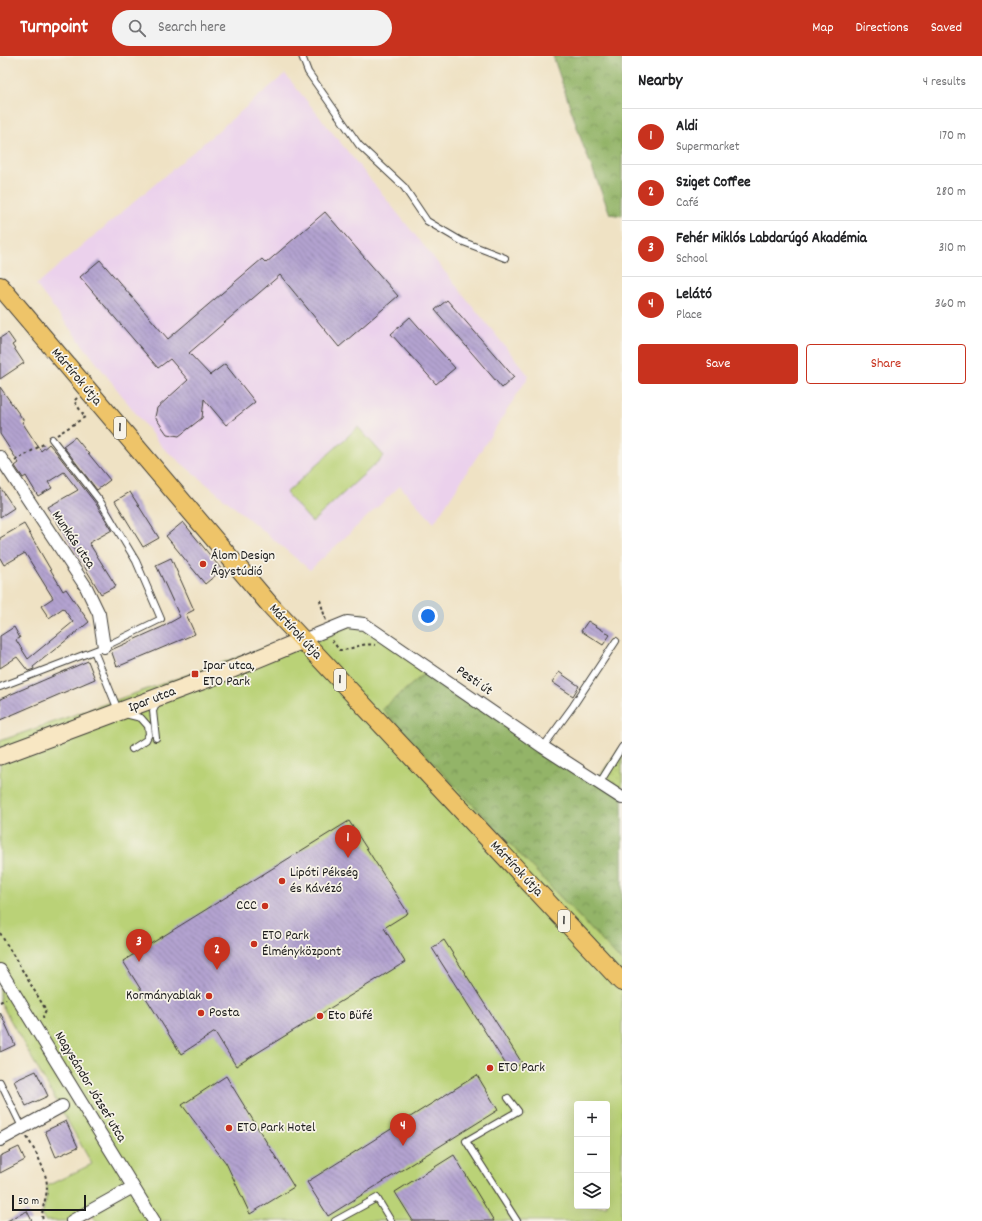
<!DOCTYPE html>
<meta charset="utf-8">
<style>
:root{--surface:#fff;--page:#f2f2f2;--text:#202124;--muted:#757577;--line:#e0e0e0;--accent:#c8321e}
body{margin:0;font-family:Dekko,sans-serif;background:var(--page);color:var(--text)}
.controls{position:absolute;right:12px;bottom:12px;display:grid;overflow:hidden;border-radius:4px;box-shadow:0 4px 16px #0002}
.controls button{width:36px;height:36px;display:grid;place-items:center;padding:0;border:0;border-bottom:1px solid var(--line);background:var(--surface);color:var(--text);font:20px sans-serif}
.scale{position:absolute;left:12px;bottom:10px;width:74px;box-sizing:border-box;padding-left:4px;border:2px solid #1c1c1c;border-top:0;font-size:11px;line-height:14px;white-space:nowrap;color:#1c1c1c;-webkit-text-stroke:3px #f7f3e8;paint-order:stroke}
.you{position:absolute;left:428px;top:560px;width:14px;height:14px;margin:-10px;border:3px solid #fff;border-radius:50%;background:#1a73e8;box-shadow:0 0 0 6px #1a73e833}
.badge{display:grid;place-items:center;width:26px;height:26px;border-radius:50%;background:var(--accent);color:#fff;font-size:13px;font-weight:700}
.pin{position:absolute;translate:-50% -33px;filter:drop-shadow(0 1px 2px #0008)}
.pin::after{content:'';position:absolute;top:21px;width:14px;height:12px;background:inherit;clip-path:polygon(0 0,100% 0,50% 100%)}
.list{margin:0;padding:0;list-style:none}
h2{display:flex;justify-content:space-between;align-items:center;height:52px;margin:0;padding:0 16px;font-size:17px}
h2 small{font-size:13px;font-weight:400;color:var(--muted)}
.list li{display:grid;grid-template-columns:26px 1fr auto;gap:12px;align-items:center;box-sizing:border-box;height:56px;padding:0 16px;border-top:1px solid var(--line)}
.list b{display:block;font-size:15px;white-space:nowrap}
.list p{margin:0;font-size:13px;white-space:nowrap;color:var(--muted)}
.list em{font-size:13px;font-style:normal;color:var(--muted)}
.actions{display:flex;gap:8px;padding:12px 16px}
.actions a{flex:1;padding:9px 0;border:1px solid var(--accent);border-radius:4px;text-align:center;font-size:14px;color:var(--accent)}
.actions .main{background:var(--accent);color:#fff}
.icon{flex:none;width:22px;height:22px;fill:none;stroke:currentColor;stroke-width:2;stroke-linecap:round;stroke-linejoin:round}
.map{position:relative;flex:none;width:622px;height:1165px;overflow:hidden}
header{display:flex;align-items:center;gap:24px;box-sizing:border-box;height:56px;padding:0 20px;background:var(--accent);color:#fff}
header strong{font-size:19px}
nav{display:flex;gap:22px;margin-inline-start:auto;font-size:14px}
.search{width:280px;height:36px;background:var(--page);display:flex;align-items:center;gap:10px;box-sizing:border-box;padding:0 14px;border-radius:22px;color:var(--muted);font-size:15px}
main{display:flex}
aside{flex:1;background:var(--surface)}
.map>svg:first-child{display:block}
.built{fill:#ebd1ec}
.grass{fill:url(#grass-dots);stroke:#6b774a}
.forest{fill:url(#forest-crowns);stroke:#586842}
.park{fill:#bad277;stroke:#6b774a;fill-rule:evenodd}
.building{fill:url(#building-back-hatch)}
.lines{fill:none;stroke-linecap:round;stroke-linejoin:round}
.lane-casing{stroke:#3c3a35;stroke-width:8}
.street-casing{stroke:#3c3a35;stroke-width:14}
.secondary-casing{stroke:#3c3a35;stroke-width:19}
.primary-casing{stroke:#3c3a35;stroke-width:20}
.path{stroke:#3c3a35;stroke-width:2;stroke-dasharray:3 3;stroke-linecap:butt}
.lane{stroke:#fff;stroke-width:6}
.street{stroke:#fff;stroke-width:12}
.secondary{stroke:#f8e7c3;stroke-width:17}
.primary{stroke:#eec469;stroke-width:18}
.poi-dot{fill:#c8321e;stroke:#f7f3e8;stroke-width:1.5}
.labels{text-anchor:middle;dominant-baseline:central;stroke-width:3.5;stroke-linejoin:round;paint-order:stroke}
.shield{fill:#f7f3e8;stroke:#5e5c59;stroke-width:1}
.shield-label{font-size:13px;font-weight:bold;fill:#1c1c1c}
.street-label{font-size:14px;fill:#1c1c1c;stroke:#f7f3e8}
.poi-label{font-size:14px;fill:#1c1c1c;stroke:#f7f3e8;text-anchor:start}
</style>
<header>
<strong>Turnpoint</strong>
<div class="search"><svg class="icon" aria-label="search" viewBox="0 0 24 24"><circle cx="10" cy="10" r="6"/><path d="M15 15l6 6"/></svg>Search here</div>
<nav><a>Map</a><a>Directions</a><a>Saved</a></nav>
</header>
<main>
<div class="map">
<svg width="622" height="1165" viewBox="0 0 622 1165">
<defs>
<pattern id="grass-dots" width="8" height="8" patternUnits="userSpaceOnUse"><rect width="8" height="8" fill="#bad277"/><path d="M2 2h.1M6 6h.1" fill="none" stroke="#9fb466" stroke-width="1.8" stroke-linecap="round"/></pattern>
<pattern id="forest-crowns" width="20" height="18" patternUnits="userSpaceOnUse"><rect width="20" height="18" fill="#93b468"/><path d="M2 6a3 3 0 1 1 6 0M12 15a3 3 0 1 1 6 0" fill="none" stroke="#779255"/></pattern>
<pattern id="building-back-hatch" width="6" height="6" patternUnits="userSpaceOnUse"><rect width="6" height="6" fill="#b3a3d0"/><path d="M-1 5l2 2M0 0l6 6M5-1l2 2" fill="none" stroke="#9184a8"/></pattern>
</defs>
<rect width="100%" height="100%" fill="#f7f3e8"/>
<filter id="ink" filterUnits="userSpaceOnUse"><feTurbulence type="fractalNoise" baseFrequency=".025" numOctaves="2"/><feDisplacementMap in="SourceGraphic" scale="8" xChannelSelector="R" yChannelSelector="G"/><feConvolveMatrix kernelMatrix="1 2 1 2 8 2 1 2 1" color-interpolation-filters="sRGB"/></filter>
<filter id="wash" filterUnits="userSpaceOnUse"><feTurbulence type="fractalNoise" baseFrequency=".012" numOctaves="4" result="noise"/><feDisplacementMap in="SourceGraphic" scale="16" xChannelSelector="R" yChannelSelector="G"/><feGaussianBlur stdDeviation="0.9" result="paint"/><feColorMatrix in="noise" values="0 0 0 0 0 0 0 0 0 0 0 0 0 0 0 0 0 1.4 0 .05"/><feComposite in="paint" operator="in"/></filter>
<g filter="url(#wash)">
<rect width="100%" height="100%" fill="#efe2c4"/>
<path class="built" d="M285 18 529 320 434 467 400 430 310 514 162 391 36 229Z"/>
<path class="grass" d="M622 689V740L596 725Z"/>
<path class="forest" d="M553 0H622V160L610 158 583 89Z
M430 613 622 740V906L382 653Z"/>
<path class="park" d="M358 371 384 400 312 466 286 437Z
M363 557 430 613 382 653 622 906V1165H96L92 1156 74 1165H45L42 1160 46 1142 47 1130 92 1108 0 946V685ZM577 1048H607V1150H577Z"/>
<g id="blocks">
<path class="building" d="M325 156 398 240 339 291 280 219 189 297 210 319 225 308 255 346 226 369 204 343 202 362 179 380 167 378 155 361 157 352 188 324 170 303 158 312 80 221 100 204 168 283 262 203 266 207Z
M447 244 514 321 502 332 435 254Z
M410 261 455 312 436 328 391 278Z
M8 277 15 287 12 289 24 307 0 323V282Z
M0 331 24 365 22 366 41 395 49 388 56 396 96 448 112 474 89 487 116 530 101 538 48 451 78 434 64 416 48 426 52 432 38 440 26 420 23 422 15 410 19 407 0 378Z
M75 381 110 424 97 434 63 390Z
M0 431 14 452 0 461Z
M130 436 159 482 143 491 115 445Z
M183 466 222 514 205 528 166 480Z
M24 468 63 535 66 533 89 566 33 611 34 613 28 615 17 601 0 612V580L14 571 20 582 16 584 28 603 73 566 63 552 49 562 41 550 53 542 25 497 4 509 0 502V482Z
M171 502 194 554 186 558 195 578 117 611 111 594 162 571 180 561 156 509Z
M588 565 610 579 603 589 581 575Z
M88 605 95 623 0 664V643Z
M559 616 579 630 573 640 552 626Z
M349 765 408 857 384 872 405 906 236 1010 215 976 181 998 123 905Z
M444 884 522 1007 510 1015 432 892Z
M0 956 15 989 0 996Z
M36 1015 48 1040 26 1050 14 1025Z
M477 1019 498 1054 328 1160 307 1126Z
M226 1020 294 1131 250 1158 226 1107 182 1049Z
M66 1065 78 1091 56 1101 45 1075Z
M19 1091 25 1104 0 1117V1100Z
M454 1099 494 1165H413L395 1136Z
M27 1155 32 1165H7Z"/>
</g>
</g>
<g filter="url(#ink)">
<use href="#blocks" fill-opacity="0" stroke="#3c3a35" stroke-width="1"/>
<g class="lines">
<g class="lane-casing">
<path id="lane" d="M302 0 308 16 359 89 404 131 427 165 461 185 505 202
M94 595 118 654
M0 631 104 591 161 563 136 505 100 445 52 383
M125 658 141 662 148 670 149 678 146 684 132 693
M156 682 153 655 158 645
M543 691 573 650 616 585
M599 728 622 691
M0 1026 23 1073
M508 1042 518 1055 466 1085 517 1165
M335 1165 377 1142 391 1165"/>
</g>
<g class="street-casing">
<path id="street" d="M0 401 86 531 99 558 104 591
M303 584 347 566 364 568 543 691 622 742
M0 914 154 1165
M0 1084 62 1050
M72 1165 133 1131"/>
</g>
<g class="secondary-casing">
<path id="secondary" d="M0 700 223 617 303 584"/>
</g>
<g class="primary-casing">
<path id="primary" d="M0 230 270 549 622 926"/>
</g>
<path class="path" d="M57 379 85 361 74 345 78 341
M15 405 45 387
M320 544 326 565
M332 584 339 594C351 595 360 586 375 589
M0 877 46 954 43 960 44 964
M0 946 6 943
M27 1081C35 1095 47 1115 47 1131 47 1144 40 1153 43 1165"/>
<use href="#lane" class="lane"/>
<use href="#street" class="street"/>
<use href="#secondary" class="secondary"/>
<use href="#primary" class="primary"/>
</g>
</g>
<g class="poi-dot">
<circle cx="203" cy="508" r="4"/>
<rect x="191" y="614" width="8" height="8" rx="2"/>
<circle cx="282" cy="825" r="4"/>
<circle cx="265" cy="850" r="4"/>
<circle cx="254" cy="888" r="4"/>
<circle cx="209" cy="940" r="4"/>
<circle cx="201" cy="957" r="4"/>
<circle cx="320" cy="960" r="4"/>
<circle cx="490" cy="1012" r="4"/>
<circle cx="229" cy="1072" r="4"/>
</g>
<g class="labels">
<g class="shield">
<rect x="114" y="361" width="12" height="22" rx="3"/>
<rect x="334" y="613" width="12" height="22" rx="3"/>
<rect x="558" y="854" width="12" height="22" rx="3"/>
</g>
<g class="shield-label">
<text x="120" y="372">1</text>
<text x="340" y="624">1</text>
<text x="564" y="865">1</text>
</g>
<g class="street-label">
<text transform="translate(76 321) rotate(50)">Mártírok útja</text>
<text transform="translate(73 484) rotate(56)">Munkás utca</text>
<text transform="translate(295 576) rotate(47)">Mártírok útja</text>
<text transform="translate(474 625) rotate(35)">Pesti út</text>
<text transform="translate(152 644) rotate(-21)">Ipar utca</text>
<text transform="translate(516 813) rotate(47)">Mártírok útja</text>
<text transform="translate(90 1031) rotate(59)">Nagysándor József utca</text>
</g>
<g class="poi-label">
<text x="211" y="500">Álom Design<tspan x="211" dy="16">Ágystúdió</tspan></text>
<text x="203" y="610">Ipar utca,<tspan x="203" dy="16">ETO Park</tspan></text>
<text x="290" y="817">Lipóti Pékség<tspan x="290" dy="16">és Kávézó</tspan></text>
<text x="257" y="850" text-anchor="end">CCC</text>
<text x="262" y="880">ETO Park<tspan x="262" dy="16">Élményközpont</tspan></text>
<text x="201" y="940" text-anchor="end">Kormányablak</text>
<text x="209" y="957">Posta</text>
<text x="328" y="960">Eto Büfé</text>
<text x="498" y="1012">ETO Park</text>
<text x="237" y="1072">ETO Park Hotel</text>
</g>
</g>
</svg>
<div class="controls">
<button>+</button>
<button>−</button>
<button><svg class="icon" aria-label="layers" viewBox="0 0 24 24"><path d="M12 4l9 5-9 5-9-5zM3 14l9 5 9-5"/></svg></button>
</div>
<div class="scale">50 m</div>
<div class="you"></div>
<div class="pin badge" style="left:348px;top:802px">1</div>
<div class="pin badge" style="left:217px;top:914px">2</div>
<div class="pin badge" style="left:139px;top:906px">3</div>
<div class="pin badge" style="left:403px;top:1090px">4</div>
</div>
<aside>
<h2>Nearby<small>4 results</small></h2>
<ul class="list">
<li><span class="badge">1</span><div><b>Aldi</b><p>Supermarket</p></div><em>170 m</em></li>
<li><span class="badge">2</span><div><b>Sziget Coffee</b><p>Café</p></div><em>280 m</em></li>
<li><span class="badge">3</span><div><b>Fehér Miklós Labdarúgó Akadémia</b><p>School</p></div><em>310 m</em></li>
<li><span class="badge">4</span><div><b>Lelátó</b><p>Place</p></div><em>360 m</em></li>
</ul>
<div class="actions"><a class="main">Save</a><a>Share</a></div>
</aside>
</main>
